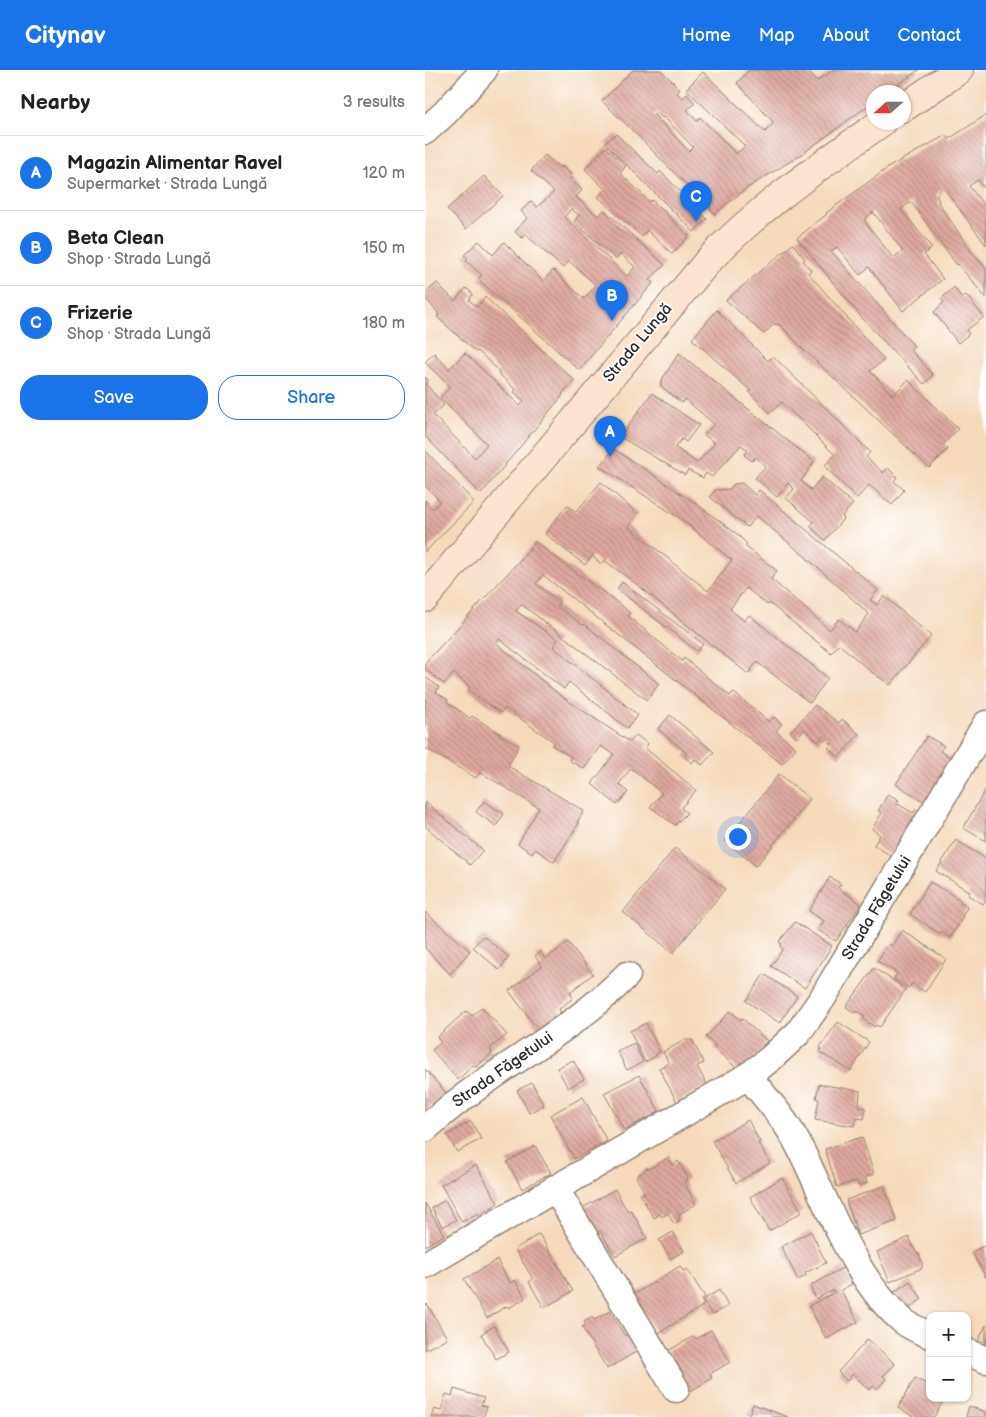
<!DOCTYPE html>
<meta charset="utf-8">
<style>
:root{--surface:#fff;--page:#f2f2f2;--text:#222;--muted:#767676;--line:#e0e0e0;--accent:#1a73e8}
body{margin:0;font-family:"Balsamiq Sans",sans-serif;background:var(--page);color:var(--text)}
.controls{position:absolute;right:15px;bottom:15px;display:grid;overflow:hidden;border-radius:10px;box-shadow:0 1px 4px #0004}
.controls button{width:45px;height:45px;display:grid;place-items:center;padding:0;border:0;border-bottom:1px solid var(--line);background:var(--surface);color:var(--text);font:25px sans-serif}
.compass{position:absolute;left:441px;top:15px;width:45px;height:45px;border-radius:50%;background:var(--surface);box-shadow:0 1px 4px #0004;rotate:249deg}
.you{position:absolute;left:312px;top:766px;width:18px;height:18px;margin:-12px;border:4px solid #fff;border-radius:50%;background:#1a73e8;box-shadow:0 0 0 8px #1a73e833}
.badge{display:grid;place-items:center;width:32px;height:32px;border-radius:50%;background:var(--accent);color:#fff;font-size:16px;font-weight:700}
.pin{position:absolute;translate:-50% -41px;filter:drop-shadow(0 1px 2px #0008)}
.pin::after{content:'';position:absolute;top:26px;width:18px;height:15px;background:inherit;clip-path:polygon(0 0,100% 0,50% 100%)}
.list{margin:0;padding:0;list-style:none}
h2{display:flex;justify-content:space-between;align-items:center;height:65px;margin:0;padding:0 20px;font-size:21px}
h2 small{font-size:16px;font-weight:400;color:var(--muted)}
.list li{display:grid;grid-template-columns:32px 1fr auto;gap:15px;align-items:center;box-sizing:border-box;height:75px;padding:0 20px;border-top:1px solid var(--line)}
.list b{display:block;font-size:19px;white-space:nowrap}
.list p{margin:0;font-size:16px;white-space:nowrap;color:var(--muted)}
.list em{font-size:16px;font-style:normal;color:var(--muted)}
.actions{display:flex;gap:10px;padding:15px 20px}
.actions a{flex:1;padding:11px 0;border:1px solid var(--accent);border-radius:20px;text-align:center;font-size:18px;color:var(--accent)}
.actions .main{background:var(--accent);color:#fff}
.map{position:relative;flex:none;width:561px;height:1347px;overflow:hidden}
header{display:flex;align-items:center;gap:30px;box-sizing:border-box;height:70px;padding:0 25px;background:var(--accent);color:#fff}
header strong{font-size:24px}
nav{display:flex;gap:28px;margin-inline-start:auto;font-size:18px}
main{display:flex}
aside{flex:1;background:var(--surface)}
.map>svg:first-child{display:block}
.building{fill:url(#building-back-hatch);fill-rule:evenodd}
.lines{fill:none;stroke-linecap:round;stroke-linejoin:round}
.minor-casing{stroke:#908273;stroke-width:29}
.secondary-casing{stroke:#908273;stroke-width:30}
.minor{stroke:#fff;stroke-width:26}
.secondary{stroke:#fde4d0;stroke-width:28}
.labels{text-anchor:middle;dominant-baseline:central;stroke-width:4;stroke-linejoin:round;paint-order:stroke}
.street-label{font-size:16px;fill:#2b2b2b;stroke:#fff}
</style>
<header>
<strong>Citynav</strong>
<nav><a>Home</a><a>Map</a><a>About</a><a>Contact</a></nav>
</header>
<main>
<aside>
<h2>Nearby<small>3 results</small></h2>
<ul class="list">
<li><span class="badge">A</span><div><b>Magazin Alimentar Ravel</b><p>Supermarket · Strada Lungă</p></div><em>120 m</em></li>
<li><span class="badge">B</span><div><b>Beta Clean</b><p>Shop · Strada Lungă</p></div><em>150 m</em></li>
<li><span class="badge">C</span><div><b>Frizerie</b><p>Shop · Strada Lungă</p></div><em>180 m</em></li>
</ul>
<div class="actions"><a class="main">Save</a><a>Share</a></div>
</aside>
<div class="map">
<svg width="561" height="1347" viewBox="0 0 561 1347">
<defs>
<pattern id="building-back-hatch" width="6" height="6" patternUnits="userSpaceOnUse" patternTransform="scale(1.25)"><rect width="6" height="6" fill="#dea89f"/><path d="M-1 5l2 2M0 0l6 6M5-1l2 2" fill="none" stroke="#b48982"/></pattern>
</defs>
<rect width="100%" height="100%" fill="#fff"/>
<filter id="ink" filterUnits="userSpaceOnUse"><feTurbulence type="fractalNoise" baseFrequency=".02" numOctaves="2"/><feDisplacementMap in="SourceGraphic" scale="10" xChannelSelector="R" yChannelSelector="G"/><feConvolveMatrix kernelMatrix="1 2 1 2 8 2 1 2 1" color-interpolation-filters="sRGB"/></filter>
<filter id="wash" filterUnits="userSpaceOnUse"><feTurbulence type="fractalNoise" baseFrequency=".0096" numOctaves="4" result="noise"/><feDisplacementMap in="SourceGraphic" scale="20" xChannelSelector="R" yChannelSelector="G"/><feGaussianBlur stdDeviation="1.12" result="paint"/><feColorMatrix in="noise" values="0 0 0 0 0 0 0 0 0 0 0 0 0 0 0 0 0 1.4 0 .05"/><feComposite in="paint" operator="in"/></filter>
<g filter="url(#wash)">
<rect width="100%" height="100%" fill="#f4d9bb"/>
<g id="blocks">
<path class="building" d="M208 0H236L255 19 252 23 258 28 262 24 270 33 262 40 272 51 275 47 311 84 320 76 261 19 278 2 340 62 349 53 312 13 324 0H381L392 11 408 0H494L462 22H448V32L377 84 319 120 290 144 210 63 177 31ZM231 42 238 48 239 47 268 77 264 81 229 45Z
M561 45V120L553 110 544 116 561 138V175L518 117 511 125 514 131 513 132 548 184 561 199V228L533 194 532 195 486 132 476 139 507 178 499 184 518 209 478 241 444 197 435 205 412 177 406 181 489 276 485 279 508 305 499 314 437 248 372 168 402 144 401 143 464 97 521 65 524 69ZM448 142 478 181 468 188 439 150Z
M191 64 233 104 235 101 282 149 269 162 180 73Z
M181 77 201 96 195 103 225 132 227 130 264 166 247 184 222 160 217 167 173 127 180 119 160 99Z
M120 85 135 98 137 96 147 106 145 108 157 120 151 127 173 146 179 140 240 195 224 210 228 213 154 300 53 209 57 205 41 191 43 189 39 185 54 171 68 185 79 172 118 211 128 200 159 229 171 215 144 191 138 198 100 164 97 168 90 162 102 148 96 141 106 131 112 137 129 122 106 101ZM146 139 154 145 149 152 191 189 196 184 210 197 202 206 139 147Z
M59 106 78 126 41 159 22 139Z
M368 174 380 189 378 191 386 200 383 203 459 290 445 301 468 325 483 310 533 359 518 375 523 379 504 398 377 278 355 255 349 254 339 264 301 230Z
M12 213 30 231 41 218 48 224 44 230 52 237 60 227 149 310 137 324 138 325 56 424 0 366V307L4 311 1 314 19 335 8 345 50 388 62 374 15 328 25 317 0 292 9 283 24 299 40 283 95 336 99 331 89 322 91 320 73 303 74 301 53 281 51 282 12 247 14 244 0 228V223Z
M529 217 537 228 541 225 559 247 542 260 544 264 533 273 509 242 519 232 516 229Z
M292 240 343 291 348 286 445 382 441 387 458 403 463 398 472 407 469 411 479 420 467 435 444 415 432 428 399 396 410 385 357 332 345 343 324 322 326 321 267 269Z
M254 283 389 392 376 411 386 420 397 407 428 434 417 446 419 448 400 470 385 456 389 452 361 428 369 419 363 413 352 427 330 408 341 396 331 387 327 391 319 385 323 380 316 375 287 407 281 403 278 408 263 400 260 405 195 367 227 323 274 355 261 372 257 369 250 377 272 393 290 373 279 365 289 354 260 329 257 333 236 316V311Z
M189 379 273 435 312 464 322 474 320 476 352 501 346 509 405 560 414 549 430 562 444 544 390 495 332 446 322 457 285 427 290 420 305 419 309 414 317 413 330 425 334 420 453 520 445 530 452 535 459 526 506 566 465 615 444 600 414 574 406 583 344 533 343 535 321 518 305 539 319 551 324 545 403 608 385 633 332 592 323 604 214 516 179 490 176 494 167 486 160 495 120 464 142 435 151 442 176 412 213 444 203 456 283 521 307 490 256 449 174 396Z
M0 380 49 432 0 482V430L8 439 15 431 0 416Z
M110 472 197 536 205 543 203 546 257 591 259 588 305 626 308 622 344 652 349 647 357 654 351 661 371 678 357 694 118 505 111 514 135 532 132 536 158 555 159 554 234 614 222 630 96 534 91 541 133 570 128 577 213 645 202 658 144 612 139 619 74 569 71 573 136 626 205 672 211 665 223 674 220 678 271 720 256 738 262 743 250 755 225 737 237 723 206 698 194 714 203 722 192 735 167 714 189 684 175 676 159 699 144 690 146 687 127 675 129 672 80 638 76 643 43 620 45 617 29 603 19 614 0 599V593L95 490Z
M197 512 278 574 272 581 192 519Z
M0 607 14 617 11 622 23 630 22 632 45 648 47 646 94 676 83 696 159 741 152 752 154 753 129 792 110 779 107 783 93 774 114 738 55 702 51 708 0 678Z
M390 635 414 653 417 649 434 664 414 687 403 678 407 674 399 666 393 672 379 659 372 668 365 662Z
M245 645 289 682 277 695 270 689 267 693 259 686 262 683 233 659Z
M502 666 519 676 515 681 527 689 501 733 471 714Z
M354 704 385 729 331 796 300 771Z
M561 719V771L538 758Z
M463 724 474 730 471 733 488 743 491 739 502 746 474 791 449 775 455 765 447 759 457 743 453 741Z
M59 731 79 744 71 756 51 742Z
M0 732 58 780 45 795 0 756Z
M531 770 561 789V830L558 834 543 825 545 822 511 801Z
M250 778 300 819 248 883 198 842Z
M405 807 416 814 413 818 436 834 411 871 393 860 399 851 384 841Z
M505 812 536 830 535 832 541 835 542 838 537 846 538 847 525 868 516 862 515 864 485 844Z
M0 842 45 881 25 904 0 878Z
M370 852 407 876 380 918 346 896 358 879 355 876 357 874 354 872Z
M477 860 521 889 500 922 487 913 484 918 469 909 472 903 452 891 464 874 467 876Z
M58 866 84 887 74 900 48 877Z
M143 872 168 904 145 922 148 928 134 939 136 942 113 959 84 921 117 896 110 886 116 882 121 889Z
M449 898 481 919 455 957 451 955 450 957 438 949 440 946 432 941 430 943 421 937Z
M339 904 372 926 355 953 321 931Z
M57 937 82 965 65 978 67 983 51 997 48 995 33 1010 7 980 16 972 12 967 41 941 47 946Z
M305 941 316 950 317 948 342 971 338 975 340 977 315 1001 289 978 290 975 281 967Z
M413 952 444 972 426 1001 394 982 396 979 395 977Z
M221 953 235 982 231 984V986L220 992 205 961Z
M260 970H267L279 993 272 996 282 1015 252 1032 234 998 244 993 238 982Z
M209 973 218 992 202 1000 192 981Z
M148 990 159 1009 143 1018 132 998Z
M0 999 21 1023 0 1040Z
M214 1005 234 1041 230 1043V1045L220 1049 199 1060 179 1023Z
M107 1013 119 1035 104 1043 92 1020Z
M394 1014 435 1021 434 1037 441 1038 439 1049 431 1048 429 1056 390 1050 394 1029 391 1028Z
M158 1027 182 1071 149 1089 125 1045Z
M323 1050 335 1072 333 1073 345 1093 311 1113 287 1071Z
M46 1051 56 1069 32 1082 22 1065Z
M437 1067 449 1104 440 1107 442 1113 433 1116 431 1111 412 1117 400 1079Z
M110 1076 126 1103 97 1119 82 1092Z
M244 1087 248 1095 253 1091 263 1108 259 1112 271 1134 253 1145 255 1150 249 1154 243 1143 237 1147 235 1144 229 1148 215 1125 220 1123 211 1107 222 1098 224 1099Z
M51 1095 73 1133 54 1145 53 1143 37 1152 16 1115Z
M357 1108 377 1142 344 1161 325 1127Z
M459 1116 472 1151 433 1165 421 1130Z
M190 1119 203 1142 206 1140 222 1168 190 1186 175 1161 170 1164 156 1139Z
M20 1130 31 1150 17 1157 7 1138Z
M0 1133 19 1165 0 1176Z
M386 1161 401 1193 380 1203 381 1206 373 1210 356 1177Z
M248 1162 259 1181 245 1189 234 1170Z
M114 1164 148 1221 119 1238 104 1212 108 1209 90 1179Z
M484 1167 491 1182 494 1184 497 1192V1198L465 1212 452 1182Z
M561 1175V1208L547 1182Z
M72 1190 85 1213 90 1210 100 1228 84 1238 82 1236 62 1248 39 1209Z
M255 1196 258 1201 262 1199 280 1227 276 1230 279 1235 232 1264 208 1225Z
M419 1197 427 1214 416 1220 433 1252 401 1269 384 1236 410 1222 408 1220 391 1229 385 1216Z
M485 1211 497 1229 477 1243 465 1225Z
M294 1220 303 1236 287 1245 278 1230Z
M2 1234 22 1268 0 1280V1236Z
M185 1241 200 1266 206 1262 216 1279 182 1299 157 1257 161 1255 159 1252 167 1247 169 1250Z
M561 1255V1275L553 1271Z
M69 1256 84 1282 71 1289 56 1264Z
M286 1260 305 1292 285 1304 287 1308 266 1321 243 1281 269 1266 271 1269Z
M443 1269 470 1294 458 1306 461 1309 452 1319 448 1316 444 1320 428 1304 422 1311 413 1302Z
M490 1308 505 1316V1328H520L509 1347H489L473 1338Z
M29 1319 59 1328 56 1335 62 1337 58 1347H6L9 1339 16 1341 21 1324 27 1326Z
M328 1334 363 1347H323Z
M544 1336 561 1342V1347H541Z"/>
</g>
</g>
<g filter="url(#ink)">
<use href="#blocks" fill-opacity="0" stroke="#908273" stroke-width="1"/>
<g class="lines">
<g class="minor-casing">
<path id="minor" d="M0 61 20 43 59 0
M323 1006C341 1028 361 1050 374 1076 403 1133 428 1209 478 1251 485 1257 496 1261 505 1265
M0 1059C62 1001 143 966 202 905
M130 1118 251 1319
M0 1195 323 1006 345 989 373 963 397 929 561 654
M542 1282 561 1290"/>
</g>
<g class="secondary-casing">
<path id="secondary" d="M478 38 534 0
M0 528 284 190C337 135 395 96 457 52"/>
</g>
<use href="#minor" class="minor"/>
<use href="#secondary" class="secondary"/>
</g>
</g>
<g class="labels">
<g class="street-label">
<text transform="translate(213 273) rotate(-50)">Strada Lungă</text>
<text transform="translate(452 838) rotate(-59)">Strada Făgetului</text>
<text transform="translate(78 1000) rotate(-35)">Strada Făgetului</text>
</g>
</g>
</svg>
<div class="controls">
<button>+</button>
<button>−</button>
</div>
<svg class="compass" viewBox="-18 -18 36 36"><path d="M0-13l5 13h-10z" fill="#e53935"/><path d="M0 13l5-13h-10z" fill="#767676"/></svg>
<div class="you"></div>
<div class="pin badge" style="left:185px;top:387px">A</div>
<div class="pin badge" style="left:187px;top:251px">B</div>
<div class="pin badge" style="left:271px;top:152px">C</div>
</div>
</main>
